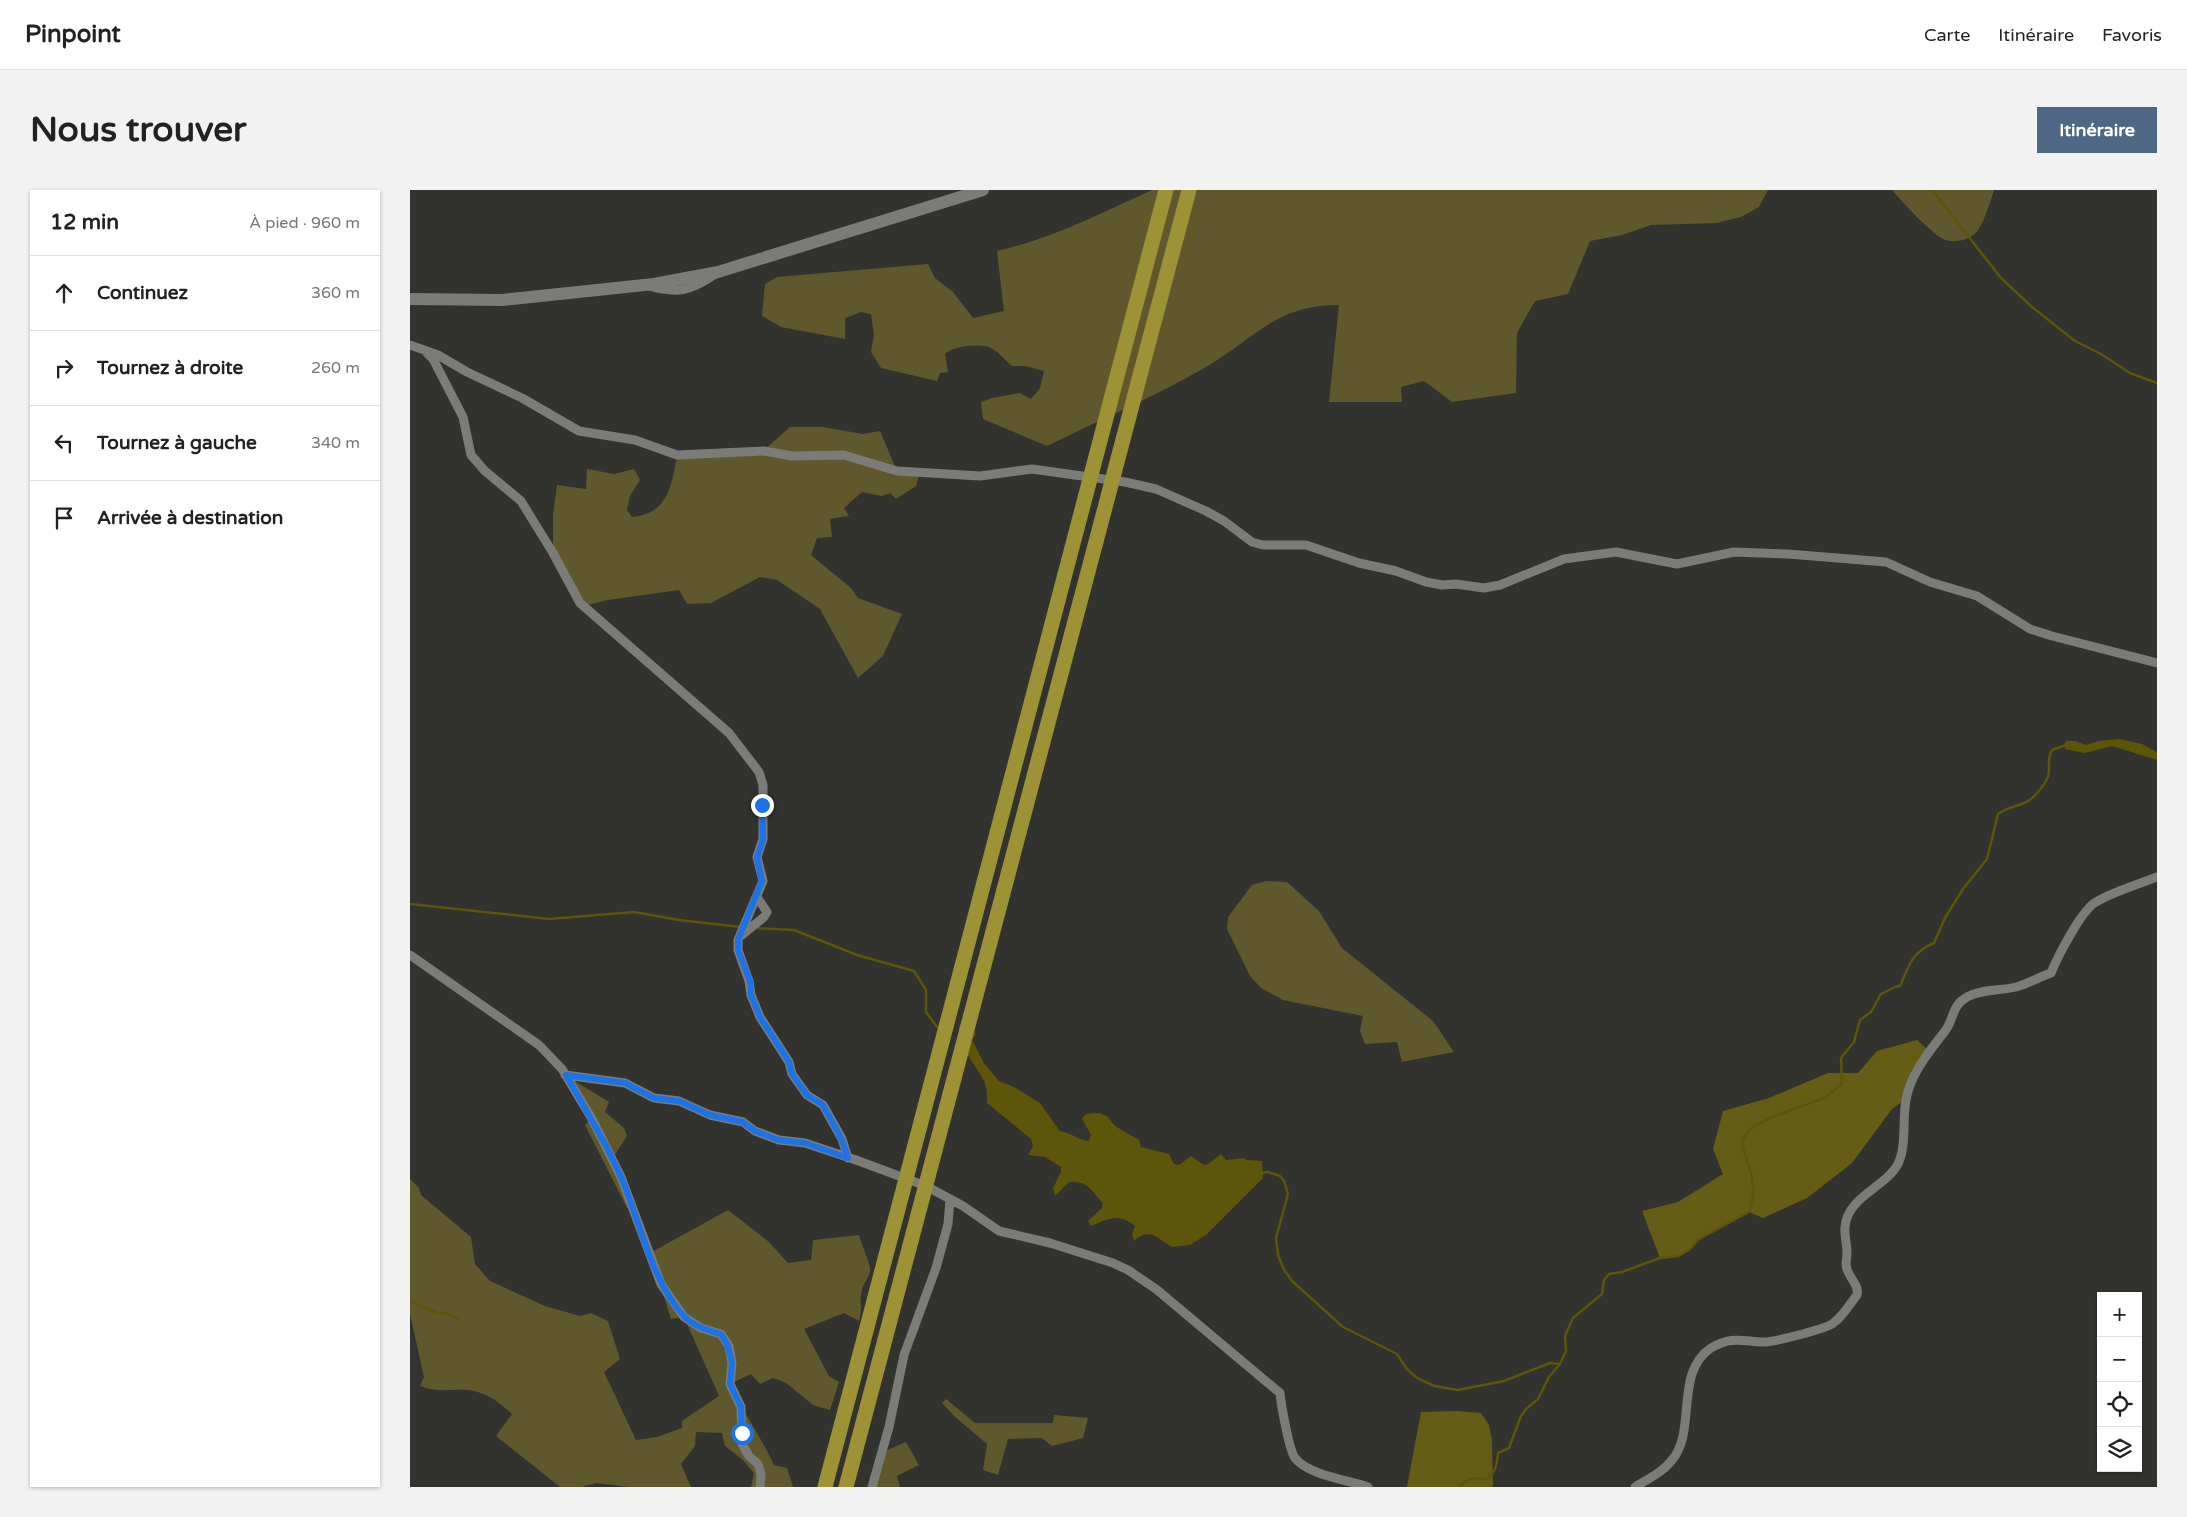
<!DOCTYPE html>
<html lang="fr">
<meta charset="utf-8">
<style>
:root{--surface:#fff;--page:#f2f2f2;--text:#222;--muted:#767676;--line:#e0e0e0;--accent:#4e6784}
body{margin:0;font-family:"Varela Round",sans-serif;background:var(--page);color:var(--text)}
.controls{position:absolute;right:15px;bottom:15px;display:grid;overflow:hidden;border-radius:0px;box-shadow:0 1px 4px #0004}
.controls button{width:45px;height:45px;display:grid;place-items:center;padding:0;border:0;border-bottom:1px solid var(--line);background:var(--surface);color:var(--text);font:25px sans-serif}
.stop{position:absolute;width:15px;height:15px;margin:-11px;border:4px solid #1a73e8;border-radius:50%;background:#fff}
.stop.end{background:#1a73e8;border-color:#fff;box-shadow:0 1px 5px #0008}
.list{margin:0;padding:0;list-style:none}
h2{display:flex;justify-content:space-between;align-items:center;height:65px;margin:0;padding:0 20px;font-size:21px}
h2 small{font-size:16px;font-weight:400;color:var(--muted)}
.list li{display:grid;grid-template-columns:32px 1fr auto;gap:15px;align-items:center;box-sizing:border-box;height:75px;padding:0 20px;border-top:1px solid var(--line)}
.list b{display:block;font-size:19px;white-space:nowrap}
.list em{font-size:16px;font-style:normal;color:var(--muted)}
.icon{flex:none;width:28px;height:28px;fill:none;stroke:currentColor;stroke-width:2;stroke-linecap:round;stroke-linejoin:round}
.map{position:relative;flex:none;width:1747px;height:1297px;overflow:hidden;border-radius:0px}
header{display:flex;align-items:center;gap:30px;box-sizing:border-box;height:70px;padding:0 25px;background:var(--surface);border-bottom:1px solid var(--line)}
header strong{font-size:24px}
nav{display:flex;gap:28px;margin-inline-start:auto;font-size:18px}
.intro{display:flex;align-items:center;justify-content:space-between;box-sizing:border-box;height:120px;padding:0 30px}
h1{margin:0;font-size:35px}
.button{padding:12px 22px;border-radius:0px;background:var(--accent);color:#fff;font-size:18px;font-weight:700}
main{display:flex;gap:30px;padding:0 30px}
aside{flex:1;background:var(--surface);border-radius:0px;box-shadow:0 1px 4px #0004}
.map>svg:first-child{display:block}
.green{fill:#5e582c}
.forest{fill:#655d15}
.water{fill:#5d5509}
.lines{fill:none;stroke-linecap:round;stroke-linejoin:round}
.stream{stroke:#5d5509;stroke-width:2.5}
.street{stroke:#7b7b77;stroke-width:9}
.secondary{stroke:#7b7b77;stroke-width:12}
.highway{stroke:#9e9236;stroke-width:15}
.route{stroke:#1a73e8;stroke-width:6}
</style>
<header>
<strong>Pinpoint</strong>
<nav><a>Carte</a><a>Itinéraire</a><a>Favoris</a></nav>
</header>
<div class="intro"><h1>Nous trouver</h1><a class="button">Itinéraire</a></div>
<main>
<aside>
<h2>12 min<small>À pied · 960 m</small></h2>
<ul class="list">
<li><svg class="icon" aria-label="ahead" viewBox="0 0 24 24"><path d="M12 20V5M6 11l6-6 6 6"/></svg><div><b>Continuez</b></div><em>360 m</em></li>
<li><svg class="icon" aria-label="right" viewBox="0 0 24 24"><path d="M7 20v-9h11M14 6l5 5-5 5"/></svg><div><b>Tournez à droite</b></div><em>260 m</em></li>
<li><svg class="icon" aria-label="left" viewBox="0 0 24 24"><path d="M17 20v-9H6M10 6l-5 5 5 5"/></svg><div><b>Tournez à gauche</b></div><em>340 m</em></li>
<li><svg class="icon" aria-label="arrive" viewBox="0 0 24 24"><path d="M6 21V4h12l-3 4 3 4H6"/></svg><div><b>Arrivée à destination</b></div></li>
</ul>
</aside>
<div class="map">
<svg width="1747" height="1297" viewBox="0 0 1747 1297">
<rect width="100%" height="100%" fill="#32322f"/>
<path class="green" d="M742 0H1358L1349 17 1331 27 1306 33 1241 35 1212 45 1180 51 1158 104 1125 111 1107 143 1106 203 1042 212 1014 191 991 197 992 212H919L929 115C863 115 843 151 791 180 741 208 688 231 637 256L573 229 571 212 582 208 610 203 621 209 630 198 634 181 615 176H602C596 171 589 162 581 158 571 153 543 156 535 164L538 182 530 183 527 191 471 178 461 162 464 145 461 124 451 122 435 128V149L371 137 352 126 355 94 367 87 518 74 525 88 543 102 563 128 594 121 587 61C641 49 691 23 742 0Z
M1482 0H1584C1580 13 1575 29 1568 40 1562 50 1543 54 1533 49 1521 43 1491 11 1482 0Z
M380 237H413L453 244 470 241 487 281 510 282 506 296 486 309 480 303 471 306 452 302 434 318 439 326 420 329 422 347 407 348 401 365 441 398 448 408 492 424 473 466 448 488 410 419 367 390 350 387 301 413 277 414 269 400 198 410 174 416 143 363V325L147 295 176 299 177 279 204 284 224 279 230 290 220 306 217 320 222 327C258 324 262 295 267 265L353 261Z
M856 691 877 692 909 721 932 758 1023 831 1044 862 992 872 987 852 955 854 950 841 953 826 873 810 851 798 840 786 817 739 818 727 842 695Z
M155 885 199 912 195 922 214 938 217 946 202 969 222 1016 217 1018 175 935 181 928Z
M0 989 9 998 11 1005 61 1047 65 1074 80 1091 135 1116 170 1126 181 1123 198 1131 210 1169 194 1182 226 1250 247 1247 272 1238V1231L309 1206 274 1127 261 1129 240 1063 318 1020 359 1052 378 1073 401 1070 403 1050 449 1045C452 1056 458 1068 460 1078 461 1086 453 1093 452 1100 449 1111 453 1120 449 1131L434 1123 394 1139 419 1186 429 1192 420 1220 403 1215 376 1193 363 1188 350 1194 341 1184 320 1194C333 1222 351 1247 364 1275L377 1278 383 1297H341L344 1283 333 1270 315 1256 312 1243 286 1242 285 1256 271 1274 281 1297H220L186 1293 172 1297H150L86 1246 102 1224C90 1213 75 1201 57 1200 38 1199 30 1203 10 1196L14 1187 0 1124Z
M536 1209 565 1233H643L644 1225 678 1228 673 1248 642 1256 632 1248 598 1249 588 1285 573 1280 577 1254 544 1226 532 1213Z
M496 1252 509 1275 487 1286 490 1297H467L460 1286 473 1275 471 1263Z"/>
<path class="forest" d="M1507 850 1519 861 1496 909 1482 919 1442 973 1397 1008 1353 1028 1339 1022 1289 1049 1279 1060 1268 1066 1250 1068 1232 1021 1268 1012 1313 984 1303 959 1313 921 1359 908 1418 883H1448L1467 861Z
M1046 1221 1071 1223 1079 1235 1082 1250 1083 1297H997L1011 1222Z"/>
<path class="water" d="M1709 549 1732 554 1747 562V570L1702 556 1675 563 1655 559 1654 555 1656 551H1665L1676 555 1688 551Z
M550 834 561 837 566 844 562 850 574 873 589 891 606 898 630 913 650 941C662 943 668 950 679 951L681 945 672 929 676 924 689 923 697 926 705 936 729 950 731 957 759 964 764 974 769 975 781 966 794 975 798 974 811 964 816 970 833 968 837 970 852 971 853 988 796 1045 780 1055 762 1057C748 1050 741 1036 724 1051L722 1044 725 1036C708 1022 699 1029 681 1036L678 1031 692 1018 693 1013C680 1000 680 991 659 992L645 1006 643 998 651 982V977L635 967 618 965 623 956 621 949 577 913C577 906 577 899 575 893 567 874 544 856 550 834Z"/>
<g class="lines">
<path class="stream" d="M1522 0 1591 88 1622 117 1665 151 1691 164 1720 183 1747 193
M0 714 139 729 224 722 269 730 331 737
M344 738 384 740 447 765 504 781 516 800V822L527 837
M851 983 858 982 870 986 874 991 878 1004 866 1048 868 1065 873 1078 882 1091 933 1137 987 1164 996 1178 1007 1188 1024 1196 1048 1200 1094 1191 1140 1173 1149 1174
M0 1111 27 1123 40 1124 49 1130
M1049 1297C1058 1288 1064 1287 1077 1289 1086 1282 1087 1274 1088 1263L1099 1258 1111 1226 1116 1219 1128 1209 1139 1187 1150 1174 1156 1161 1155 1146 1163 1128 1192 1104 1194 1090 1199 1084 1212 1082 1250 1068 1268 1066 1279 1060 1289 1049 1339 1022C1349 994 1339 982 1333 956 1327 932 1397 916 1414 908 1420 904 1426 898 1432 894L1431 868 1444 852 1450 830 1461 822 1471 804 1485 797 1490 796C1500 774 1501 763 1524 753L1535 728 1553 699 1577 669 1588 624C1596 618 1605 617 1614 613 1623 610 1634 596 1638 587 1641 577 1636 571 1642 560L1656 555"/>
<path class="street" d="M239 96C267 104 280 101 304 85
M0 155 28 165 57 182 112 208 169 241 225 250 267 265 354 261 382 266 434 265 487 281 570 286 622 279 715 292 746 299 796 321 814 331 842 352 853 355H896L949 373 986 381 1016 392 1032 395 1046 394 1074 398 1090 395 1154 369 1206 362 1267 374 1324 362 1378 364 1476 372 1520 392 1567 406 1620 439 1642 446 1747 473
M16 162 23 169 53 227 61 265 75 281 111 311 143 363 170 413 319 543 349 582 353 595V649L347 667 353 691 328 750V760L339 791 341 805 350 827 379 872 382 884 397 905 413 915 432 949 438 968
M332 745 354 727 357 722 347 707
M0 765 129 855 152 879 182 929 211 987 251 1094 274 1127 291 1138 311 1144 319 1156 322 1173 320 1194 331 1217 332 1254 339 1266 348 1274 351 1284 350 1297
M155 885 215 893 244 908 269 911 300 925 333 932 345 941 369 950 395 953 446 970 516 996 553 1016 589 1041 640 1053 703 1073 718 1080 746 1099 870 1203C871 1214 879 1260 885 1268 898 1285 938 1290 958 1297
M462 1297 479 1237 494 1165 526 1078 538 1034 540 1009
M1225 1297C1238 1289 1253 1282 1262 1270 1287 1241 1264 1182 1301 1158 1321 1146 1332 1151 1352 1152 1362 1153 1414 1139 1422 1134 1432 1128 1440 1114 1447 1105 1450 1094 1436 1086 1436 1074 1436 1071 1437 1067 1437 1063 1437 1054 1434 1045 1435 1037 1437 1007 1476 997 1488 974 1497 955 1492 930 1496 910 1500 884 1520 861 1535 841 1544 830 1541 816 1557 807 1571 799 1590 801 1606 797 1618 794 1629 787 1641 783 1647 768 1672 719 1686 712 1705 701 1727 695 1747 687"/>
<path class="secondary" d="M0 109 92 110 244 94 308 82 573 0"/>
<path class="highway" d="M415 1297 756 0
M436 1297 779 0"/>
</g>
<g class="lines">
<path class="route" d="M332 1243 331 1217 320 1194 322 1173 318 1156 311 1144C298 1140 283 1136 274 1126 243 1094 229 1030 212 989 196 952 175 919 156 885L215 893 244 908 269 911 300 925 333 932 345 941 369 950 395 953 438 968 432 950 413 915 397 905 382 884 379 872 350 827 341 805 340 791 328 760V750L352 691 347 668 353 649 352 615"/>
</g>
</svg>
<div class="controls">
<button>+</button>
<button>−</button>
<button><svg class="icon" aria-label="locate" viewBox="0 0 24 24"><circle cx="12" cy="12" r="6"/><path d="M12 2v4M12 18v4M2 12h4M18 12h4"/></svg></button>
<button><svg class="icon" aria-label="layers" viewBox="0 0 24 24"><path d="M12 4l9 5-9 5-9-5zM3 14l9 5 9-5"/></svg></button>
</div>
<div class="stop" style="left:332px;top:1243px"></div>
<div class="stop end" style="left:352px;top:615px"></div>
</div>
</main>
